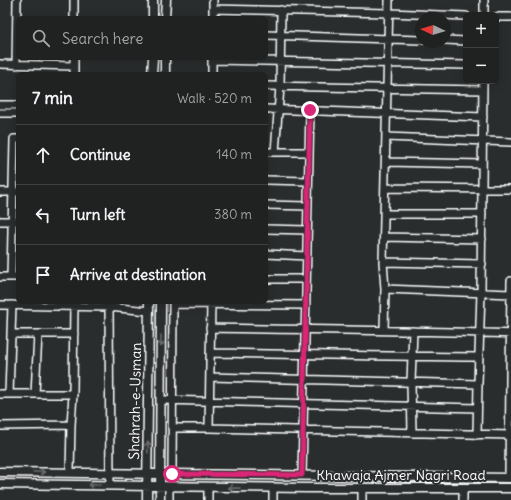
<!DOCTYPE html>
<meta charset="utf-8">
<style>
:root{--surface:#202222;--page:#2d2f2f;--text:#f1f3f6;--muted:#a2a4a5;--line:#3d3f40}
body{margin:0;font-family:Delius,sans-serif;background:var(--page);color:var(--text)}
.controls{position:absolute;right:12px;top:12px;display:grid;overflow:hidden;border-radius:6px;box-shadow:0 2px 10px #0003}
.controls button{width:36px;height:36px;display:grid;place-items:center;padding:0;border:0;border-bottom:1px solid var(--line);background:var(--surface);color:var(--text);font:20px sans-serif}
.compass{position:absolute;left:415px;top:12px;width:36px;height:36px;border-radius:50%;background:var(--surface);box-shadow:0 2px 10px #0003;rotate:274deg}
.stop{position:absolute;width:12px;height:12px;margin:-9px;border:3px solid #db2777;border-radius:50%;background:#fff}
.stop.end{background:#db2777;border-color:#fff;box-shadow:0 1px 4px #0008}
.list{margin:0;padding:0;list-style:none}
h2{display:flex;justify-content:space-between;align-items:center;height:52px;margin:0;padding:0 16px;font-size:17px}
h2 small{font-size:13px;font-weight:400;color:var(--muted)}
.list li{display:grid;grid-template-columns:26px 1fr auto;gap:12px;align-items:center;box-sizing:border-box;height:60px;padding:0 16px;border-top:1px solid var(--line)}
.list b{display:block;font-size:15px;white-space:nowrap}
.list em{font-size:13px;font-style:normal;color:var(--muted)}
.icon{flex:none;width:22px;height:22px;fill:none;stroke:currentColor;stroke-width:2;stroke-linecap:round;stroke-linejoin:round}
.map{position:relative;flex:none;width:511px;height:500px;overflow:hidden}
.search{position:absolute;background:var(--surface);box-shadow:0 2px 10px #0003;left:16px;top:16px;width:252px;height:44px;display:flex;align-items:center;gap:10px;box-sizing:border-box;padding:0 14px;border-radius:6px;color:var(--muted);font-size:15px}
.panel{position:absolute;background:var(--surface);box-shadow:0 2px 10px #0003;left:16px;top:72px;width:252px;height:232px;border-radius:6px}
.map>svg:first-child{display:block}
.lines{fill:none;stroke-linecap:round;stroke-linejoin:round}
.minor-casing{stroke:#fff;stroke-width:10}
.major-casing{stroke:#fff;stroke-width:11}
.minor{stroke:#2a2d2e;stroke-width:7}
.major{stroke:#2a2d2e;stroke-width:8}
.oneway{stroke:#6a6c6d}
.route{stroke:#db2777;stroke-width:5}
.labels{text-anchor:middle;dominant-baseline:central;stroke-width:4;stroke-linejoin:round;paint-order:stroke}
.street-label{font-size:14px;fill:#fff;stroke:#2a2d2e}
</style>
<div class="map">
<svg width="511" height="500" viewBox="0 0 511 500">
<rect width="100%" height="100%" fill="#2a2d2e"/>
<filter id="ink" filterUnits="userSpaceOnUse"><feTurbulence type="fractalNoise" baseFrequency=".025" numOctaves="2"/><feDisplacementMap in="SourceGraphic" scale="8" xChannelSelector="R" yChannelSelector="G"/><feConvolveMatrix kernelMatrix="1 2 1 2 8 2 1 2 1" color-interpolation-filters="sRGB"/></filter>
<g filter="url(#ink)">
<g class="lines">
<g class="minor-casing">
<path id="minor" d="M213 9 389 13 466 16
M484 15V0
M496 17H511
M74 18V0
M213 18V0
M266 35 421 40
M445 40 466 41
M212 60 466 65
M0 64 74 66
M16 65 17 0
M74 74V58
M212 74V58
M266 86 483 90
M0 105H18
M266 109 483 117
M0 113H18
M386 137 511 142
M266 152H309
M275 152 280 87 281 10
M386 162 482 164
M266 180 308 181
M385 188 511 189
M0 192H18
M266 205 308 206
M385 214H482
M0 221H18
M266 229 307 230
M384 237 482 239
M266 254 307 256
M383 262 482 264
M0 277H18
M11 277 14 139H18
M266 279H306
M385 289 511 294
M109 302 110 485
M211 302 209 428 510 435
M173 304 306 305
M0 305 109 307 149 311
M210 328C310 330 411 330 511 334
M384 330 385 289 383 262 389 0
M11 334H74
M210 353C300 354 389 357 479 357
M210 377 478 384
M0 394H73L74 302
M9 394 12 305
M35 394 38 334
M161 400 477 408
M0 426 71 425
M172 428H209
M412 433 411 382 413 331
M477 435 478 384 481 292 483 81
M70 472 71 425 73 394
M172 474 173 302
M302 475 310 110
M509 478 511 281
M362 489V500
M169 500V487
M208 500V487
M273 500V488
M463 500V488"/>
</g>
<g class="major-casing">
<path id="major" d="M153 18V0
M165 18 166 0
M152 74 153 58
M165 74V58
M0 472 511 478
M0 484 307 488H511
M147 500 149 302
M160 500 161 302"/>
</g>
<use href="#minor" class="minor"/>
<use href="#major" class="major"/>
</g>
<defs><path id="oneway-shaft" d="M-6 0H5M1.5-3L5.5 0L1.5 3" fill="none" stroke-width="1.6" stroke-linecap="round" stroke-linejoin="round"/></defs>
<g class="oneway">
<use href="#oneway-shaft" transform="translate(161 341) rotate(90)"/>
<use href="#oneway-shaft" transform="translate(148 447) rotate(-89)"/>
<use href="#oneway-shaft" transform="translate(39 472)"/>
<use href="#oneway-shaft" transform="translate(94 485) rotate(-180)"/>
<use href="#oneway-shaft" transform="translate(234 488) rotate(-179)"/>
</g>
</g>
<g class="lines" filter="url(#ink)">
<path class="route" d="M172 474 302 475 310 110"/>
</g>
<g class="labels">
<g class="street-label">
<text transform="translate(135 401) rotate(-89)">Shahrah-e-Usman</text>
<text x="401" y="475">Khawaja Ajmer Nagri Road</text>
</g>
</g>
</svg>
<div class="controls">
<button>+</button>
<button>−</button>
</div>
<svg class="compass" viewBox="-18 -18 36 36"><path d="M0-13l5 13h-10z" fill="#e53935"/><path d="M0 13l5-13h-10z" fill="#a2a4a5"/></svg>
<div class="stop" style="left:172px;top:474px"></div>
<div class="stop end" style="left:310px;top:110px"></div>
<div class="search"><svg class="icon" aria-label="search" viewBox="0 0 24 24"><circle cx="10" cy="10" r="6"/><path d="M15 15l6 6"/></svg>Search here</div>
<section class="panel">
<h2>7 min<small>Walk · 520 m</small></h2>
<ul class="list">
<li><svg class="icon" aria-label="ahead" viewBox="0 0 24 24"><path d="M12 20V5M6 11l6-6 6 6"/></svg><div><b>Continue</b></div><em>140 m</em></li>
<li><svg class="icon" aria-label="left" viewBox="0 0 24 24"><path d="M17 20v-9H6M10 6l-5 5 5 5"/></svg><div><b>Turn left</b></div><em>380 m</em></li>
<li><svg class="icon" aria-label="arrive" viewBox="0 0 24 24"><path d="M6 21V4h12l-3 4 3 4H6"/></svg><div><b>Arrive at destination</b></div></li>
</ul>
</section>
</div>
